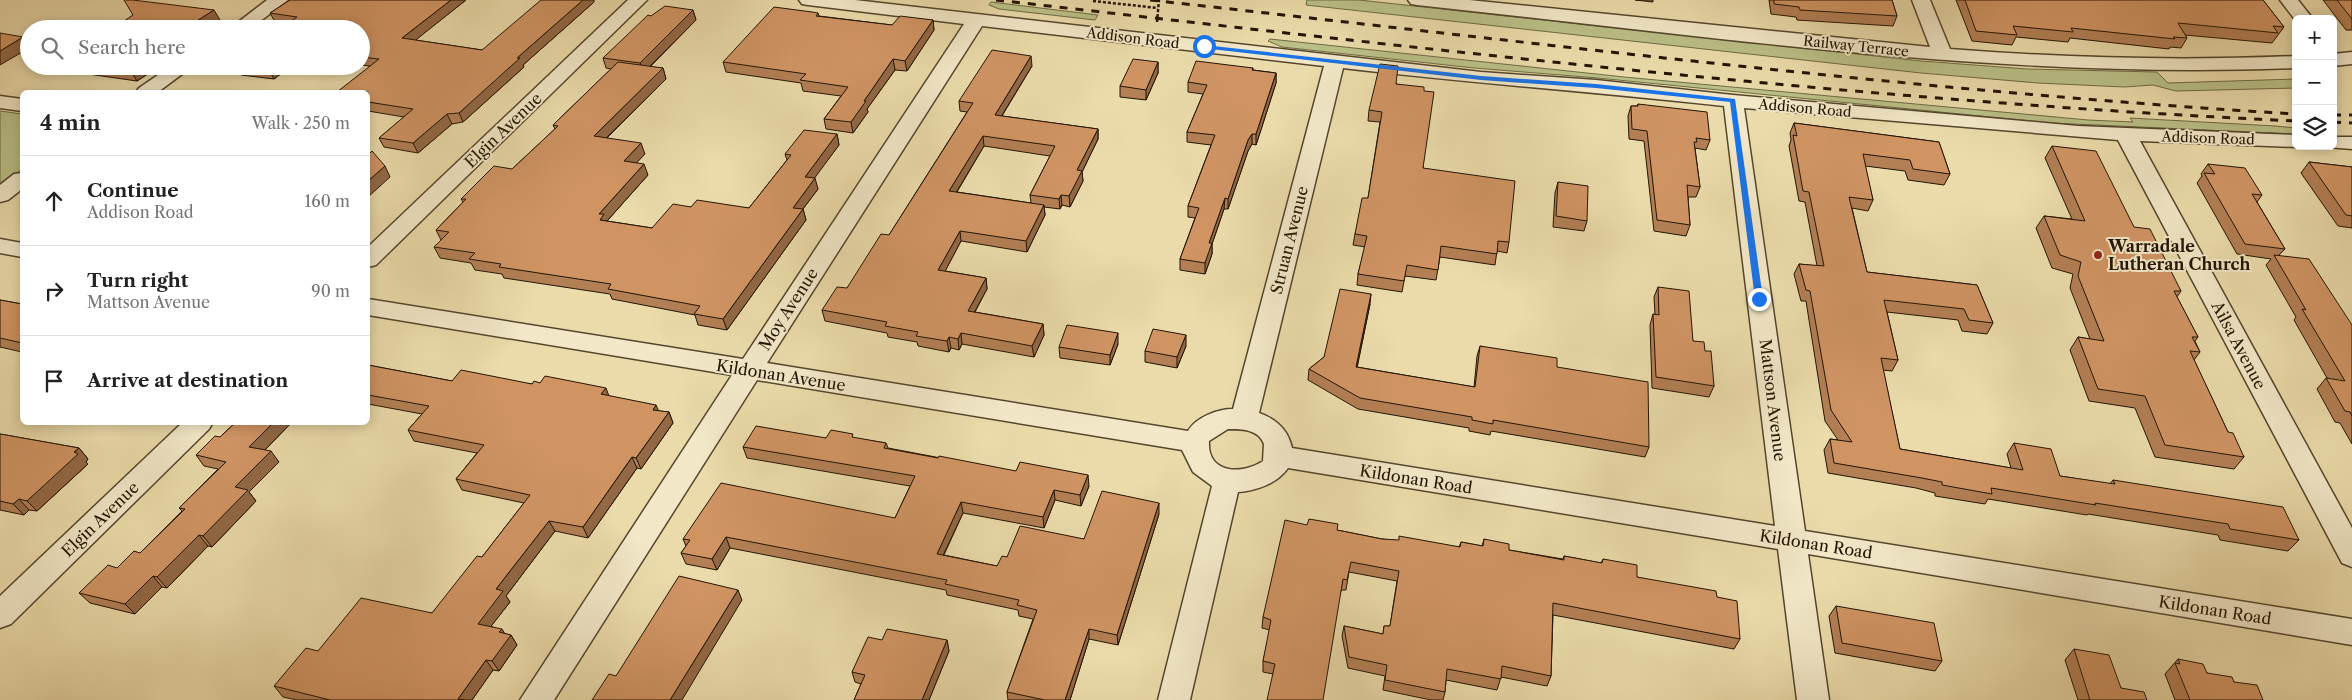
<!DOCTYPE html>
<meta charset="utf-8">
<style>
:root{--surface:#fff;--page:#f6f6f6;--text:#222;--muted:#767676;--line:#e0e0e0}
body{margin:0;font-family:"Libre Caslon Text",serif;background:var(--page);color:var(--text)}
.controls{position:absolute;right:15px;top:15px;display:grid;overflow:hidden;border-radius:8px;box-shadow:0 2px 12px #0003}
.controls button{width:45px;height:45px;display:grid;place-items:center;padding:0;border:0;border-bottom:1px solid var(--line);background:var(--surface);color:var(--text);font:25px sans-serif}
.stop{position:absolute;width:15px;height:15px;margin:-11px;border:4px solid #1a73e8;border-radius:50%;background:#fff}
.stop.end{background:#1a73e8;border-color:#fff;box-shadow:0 1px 5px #0008}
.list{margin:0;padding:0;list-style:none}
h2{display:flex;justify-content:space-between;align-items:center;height:65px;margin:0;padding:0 20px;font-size:21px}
h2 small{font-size:16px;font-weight:400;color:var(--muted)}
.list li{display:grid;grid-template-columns:32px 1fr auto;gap:15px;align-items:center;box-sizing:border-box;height:90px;padding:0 20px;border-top:1px solid var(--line)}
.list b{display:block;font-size:19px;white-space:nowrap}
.list p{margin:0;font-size:16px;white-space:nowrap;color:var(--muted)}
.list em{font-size:16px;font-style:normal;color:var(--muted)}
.icon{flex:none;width:28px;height:28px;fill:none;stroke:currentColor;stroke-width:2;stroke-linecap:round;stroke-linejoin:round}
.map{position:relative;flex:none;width:2352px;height:700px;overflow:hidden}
.search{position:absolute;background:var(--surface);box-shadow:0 2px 12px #0003;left:20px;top:20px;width:350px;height:55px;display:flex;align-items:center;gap:12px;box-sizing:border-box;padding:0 18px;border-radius:28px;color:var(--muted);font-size:19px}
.panel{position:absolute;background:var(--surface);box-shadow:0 2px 12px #0003;left:20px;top:90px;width:350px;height:335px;border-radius:8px}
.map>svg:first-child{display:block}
.green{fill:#bac087;stroke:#6e6a44}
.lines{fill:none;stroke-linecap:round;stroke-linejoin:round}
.minor-casing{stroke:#54462c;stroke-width:3}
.path{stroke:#221402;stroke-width:2.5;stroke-dasharray:3 2;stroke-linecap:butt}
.minor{fill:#f2e8c8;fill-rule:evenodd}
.rail{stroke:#221402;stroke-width:3;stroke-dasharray:8 8;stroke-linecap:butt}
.wall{fill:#b37f55;stroke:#221402;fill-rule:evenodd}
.shaded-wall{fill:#926845;stroke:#221402}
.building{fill:#d09463;stroke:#221402}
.route{fill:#1a73e8}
.poi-dot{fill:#8f2418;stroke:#f2e8c8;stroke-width:2}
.labels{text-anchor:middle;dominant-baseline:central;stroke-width:4;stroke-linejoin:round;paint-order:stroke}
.far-street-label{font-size:14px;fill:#221402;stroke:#f2e8c8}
.street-label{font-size:16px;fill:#221402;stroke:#f2e8c8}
.poi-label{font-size:16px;font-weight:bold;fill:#221402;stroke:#f2e8c8;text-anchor:start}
</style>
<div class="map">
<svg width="2352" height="700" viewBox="0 0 2352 700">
<rect width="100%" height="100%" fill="#ebdbaa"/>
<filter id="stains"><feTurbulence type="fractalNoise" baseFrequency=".004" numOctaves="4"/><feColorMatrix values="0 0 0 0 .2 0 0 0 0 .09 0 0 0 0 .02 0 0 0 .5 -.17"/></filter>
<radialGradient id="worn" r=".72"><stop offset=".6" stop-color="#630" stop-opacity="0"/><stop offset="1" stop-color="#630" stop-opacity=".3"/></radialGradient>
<path class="green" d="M1307 0H1359L1921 61 2027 69 2157 72 2168 83 2296 79V88L2176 91 2153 85 2124 87 2038 83 1921 73 1306 5Z
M991 2 1098 15 1095 20 999 9 989 5Z
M1270 39 1624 77 2088 120 2133 122 2130 118 2275 126 2296 128V134L2051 123 1598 78 1474 68 1282 47 1268 41Z
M0 111 22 114V169L0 184Z"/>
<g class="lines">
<g class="minor-casing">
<path id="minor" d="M267 0H288L250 29H229Z
M628 0H647L376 265 368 267V247Z
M799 0H855L1481 72 1596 80 1733 95 2078 126 2296 135V146H2300L2296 147 2140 141 2352 528V567L2342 563 2118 140 1744 108 1805 531 2352 619V645L1808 554 1829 700H1797L1778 549 1288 468C1278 483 1256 491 1238 492L1190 700H1158L1212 486 1193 472 1182 450 757 380 554 700H520L732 375 368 315V299L743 359 964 24 808 5 802 4ZM982 26 1324 66 1233 409C1218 409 1196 417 1188 431L767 363ZM1343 68C1470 83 1597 92 1724 106L1775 526 1292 448C1288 429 1276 419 1259 413ZM1228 429C1242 429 1258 429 1264 444L1263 461C1242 475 1207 474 1209 441Z
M1408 0H1469L1930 47 1912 0H1930L1950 49C2065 58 2180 61 2296 56V68C2002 80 1709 36 1417 5L1411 4Z
M2280 0H2298L2313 19H2296V21Z
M2352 52V64L2333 66V54Z
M171 66H193L158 92H136L139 88Z
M0 96 22 99V111L0 108Z
M2333 137H2352V149L2326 147 2333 146Z
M22 173V189L8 200 0 202V185L14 174Z
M0 239 22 243V257L0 253Z
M183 422H213L209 429 11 624 0 628V596Z"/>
</g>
<path class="path" d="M1093 1 1158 8
M1157 22 1159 0"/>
<use href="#minor" class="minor"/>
<path class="rail" d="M996 0C1428 49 1861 101 2296 121
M1150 0C1531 42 1912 91 2295 114
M2333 115H2352
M2333 122 2352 123"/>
</g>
<path class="wall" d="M290 0H466L415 40 482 50 594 2 523 65 524 67 463 122 452 124 418 153 384 147 379 138 404 117 368 111V92L370 66 361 65V29L287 24 275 22 270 13Z
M1635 0H1653V2Z
M1769 0H1892L1897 16 1893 26 1797 20 1796 17 1771 14Z
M1956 0H2263L2284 27 2272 43 2185 35 2187 38 2181 48 2170 47 2169 49 2070 38 2068 42 2016 37 2012 45 1972 41Z
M2323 0H2352V30H2346Z
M693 10 696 20 650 67 663 68 666 79 607 138 645 154 636 163 648 175 607 221 652 228 691 207 749 208 787 160 785 154 837 134 839 145 814 178 818 189 803 209 806 220 727 330 698 325 695 315 612 299 610 294 504 278 502 274 475 270 471 263 440 258 434 247 441 240 436 230 463 202 461 199 512 169 555 129 553 125 611 69 606 68 603 58 651 16Z
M818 13 819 16 892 25 933 20 934 30 907 71 895 70 867 109 868 112 853 133 826 129 824 119 841 96 803 91 801 83 726 72 723 62Z
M1158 62V73L1146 100 1120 97V86Z
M64 66H160L137 81 67 71Z
M236 66H291L274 79 241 75Z
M1032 66 1002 116 1098 129V139L1082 172 1083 181 1070 207 1062 205 1060 209 1044 207 1045 215 1027 252 961 241 945 271 986 278 987 289 975 312 1043 324 1044 335 1034 357 962 344 959 350 951 348 949 352 918 346 917 342 888 337 887 333 825 321 822 310 847 288 889 235 967 112 960 111 959 101ZM984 146 1050 156 1030 195 1031 203 957 192Z
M1253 68V70L1276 73V83L1256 145 1252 144 1248 151 1228 209H1224L1212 244V254L1205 274 1180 270V259L1195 218 1188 217V206L1211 145 1187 142V132L1203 94 1188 92V82Z
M1396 84 1424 91 1423 168 1509 242 1507 253 1497 251 1495 265 1440 257 1436 280 1405 276 1402 292 1357 285 1358 274 1365 247 1353 245 1355 234 1368 198 1380 122 1368 121 1369 110Z
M1638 104 1710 140 1706 150 1695 148 1700 187 1696 197H1688L1690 225 1686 236 1654 231 1644 141 1629 139 1628 116 1631 106H1637Z
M1794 123 1939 142 1950 174 1944 185 1908 180 1905 171 1865 166 1873 200 1868 211 1852 208 1867 272 1977 285 1993 323 1987 334 1962 331 1958 320 1887 312 1898 360 1892 371 1883 370 1900 449 2011 468 2007 454 2014 443 2060 476 2110 484 2113 480 2299 540 2288 551 2220 540 2218 535 2088 514 2087 515 1988 499 1985 504 1935 496V493L1916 488 1828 473 1824 450 1830 439 1838 440 1825 421 1806 301H1801L1794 274 1799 264 1817 266 1805 202 1799 201 1789 146 1791 140 1790 133Z
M2052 146 2134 227 2181 291 2177 297 2198 337 2195 341 2200 352 2194 360 2228 432 2244 457 2234 469 2155 457 2135 408 2089 401 2070 350 2078 337 2090 339 2070 288 2073 274 2052 268 2036 228 2044 216 2072 219 2045 158Z
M2309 162 2352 167V228L2338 226 2301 173Z
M2208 164 2262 195 2257 202 2285 249 2279 255 2352 325V444L2340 423 2335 422 2317 389 2326 378H2327L2294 320 2296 317 2266 265 2271 259 2237 254 2197 183 2202 176 2201 174Z
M1558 182 1587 221 1584 231 1553 227 1555 193Z
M1658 287 1693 341 1705 351 1714 386 1709 397 1652 388 1650 325 1653 314 1655 315 1654 297Z
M0 300 22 304V352L0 347Z
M1370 304 1357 367 1474 387 1477 356 1480 346 1557 367 1649 447 1645 457 1491 431 1490 435 1469 431V428L1358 409 1308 380 1309 369 1324 357Z
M1118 344 1110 365 1060 358 1059 347Z
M1186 346 1177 368 1145 362V351Z
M368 365 452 381 532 384 609 396 659 411 669 412 673 423 641 469 637 468 588 538 555 531 506 596 510 602 491 626 505 634 511 635 517 645 499 671 493 670 472 700H297L283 697 274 686 318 651 432 613 482 557 524 503 462 490 456 479 477 453 414 441 408 430 422 414 368 404Z
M236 422H292L265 450 279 462 249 492 256 501 212 547 208 546 167 588 162 587 135 614 90 603 79 593 140 553 182 511 179 508 218 469 204 466 196 455 220 437Z
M0 434 79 448 88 459 86 462 88 464 37 511 29 510 24 515 0 510Z
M826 438H854L886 443 888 448 1089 486 1081 506 1055 500 1044 528 963 513 944 555 997 566 1007 557 1084 539 1159 514 1118 645 1089 639 1070 700H1008L1007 692 1033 619 1019 616 1018 610 947 595 946 590 730 548 717 570 686 564 681 553 686 546 683 539 895 518 910 486 747 458 743 447Z
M1337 530 1382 539 1459 547 1461 542 1482 546 1484 539 1509 550 1563 559 1564 556 1601 563 1603 559 1637 577 1717 597 1740 639 1734 649 1553 615 1551 676 1547 686 1501 677 1497 690 1446 680 1445 692 1443 700H1431L1383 690 1385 676 1348 668 1342 636 1344 626 1383 634 1384 626H1390L1397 581 1349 572 1346 590H1342L1273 674 1263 672V661L1270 630 1262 628 1263 617Z
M1836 606 1942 661 1935 671 1835 653 1829 616Z
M882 640H947L949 651 929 700H854L861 684 855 682 852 672Z
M2074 649 2121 688 2147 700H2078L2065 660Z
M2178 659 2207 673 2234 682 2263 700H2175L2165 674Z"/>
<path class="shaded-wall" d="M451 0H466L407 47 402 38Z
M583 0H594V2L523 65 524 67 463 122 459 113 517 58Z
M214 10 220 20 206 29H184Z
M693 10 696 20 643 73 640 63Z
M933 20 934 30 907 71 905 61Z
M23 37 29 45V48L0 65V51Z
M1031 56 1032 66 996 125 995 115Z
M893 59 895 70 867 109 868 112 853 133 851 122 864 101Z
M1158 62V73L1146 100V90Z
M138 66H160L137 81 131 71Z
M274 66H291L274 79 269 70Z
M663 68 666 79 598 146 594 136Z
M1276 73V83L1256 145V134Z
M447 114 452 124 418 153 413 143Z
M1098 129V139L1082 172 1083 181 1070 207 1069 196 1077 170Z
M837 134 839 145 808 187 805 177Z
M1252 134V144L1248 151 1228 209V199L1248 140Z
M983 136 984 146 951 201 949 191Z
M641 143 645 154 628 172 624 161Z
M644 164 648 175 607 221 600 220 599 214Z
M385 166 390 177 368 197V181Z
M815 178 818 189 796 218 793 208Z
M1061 195 1062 205 1060 209 1059 199Z
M1225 198 1224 209 1212 244V254L1205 274V263L1209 243Z
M1044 205 1045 215 1027 252 1026 241Z
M803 209 806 220 727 330 723 319Z
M960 231 961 241 940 281 938 270Z
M986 278 987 289 969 322 968 311Z
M1371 294 1370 304 1355 378 1356 367Z
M1043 324 1044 335 1034 357 1032 346Z
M961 333 962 344 959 350 958 339Z
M1118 333V344L1110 365V355Z
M1186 335V346L1177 368V357Z
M949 337 951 348 949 352 947 341Z
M606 388 610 399 601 394Z
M656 405 661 416 653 410Z
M669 412 673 423 641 469 636 458Z
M274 422H292L257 458 249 447Z
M79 448 88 459 86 462 88 464 37 511 27 501Z
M271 451 279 462 249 492 256 501 212 547 203 536 235 487Z
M632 457 637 468 588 538 583 527Z
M1088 475 1089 486 1081 506 1080 495Z
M1054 490 1055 500 1044 528 1043 517Z
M19 499 29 510 24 515 13 504Z
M961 502 963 513 939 564 937 554Z
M1159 503V514L1118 645 1117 635Z
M549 521 555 531 506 596 510 602 485 634 478 624 496 589Z
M199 535 208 546 167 588 157 577Z
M726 537 730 548 717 570 712 559Z
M153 576 162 587 135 614 125 604Z
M738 590 742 600 682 700H670Z
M502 629 508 639 511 635 517 645 499 671 492 661 499 632Z
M1089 629V639L1070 700H1065Z
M947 640 949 651 929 700H922Z
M486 660 493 670 472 700H459L458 699Z"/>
<path class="building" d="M124 0H133L214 10 184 29H112L133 15Z
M290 0H451L402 38 482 50 541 0H583L517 58H520L459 113 447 114 413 143 379 138 413 109 368 102V92H337L379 59 361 57V29H280L297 17 270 13Z
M1774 0H1892L1897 16 1800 10 1799 7 1774 4Z
M1965 0H2263L2284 27 2273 26 2278 33 2178 23 2187 38 2173 37 2175 39 2071 28 2073 32 2013 26 2017 35 1976 31Z
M2337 0H2352V19Z
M665 6 693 10 640 63 603 58 648 15 651 16Z
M774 7 812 12 818 13 816 16 892 25 900 16 933 20 905 61 893 59 864 101H866L851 122 824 119 848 87 800 80 806 74 723 62Z
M0 33 23 37 0 51Z
M992 50 1031 56 995 115 1098 129 1077 170 1082 171 1069 196 1061 195 1059 199 1030 195 1055 146 983 136 949 191 1044 205 1026 241 960 231 938 270 986 278 968 311 1043 324 1032 346 961 333 958 339 949 337 947 341 916 336 918 332 885 326 887 322 822 310 837 287 847 288 881 234 889 235 973 103 959 101Z
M1133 59 1158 62 1146 90 1120 86Z
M1196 61 1253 68 1252 70 1276 73 1256 134H1252L1248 140 1228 199 1225 198 1209 243H1212L1205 263 1180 259 1199 208 1188 206 1215 135 1187 132 1207 85 1188 82Z
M618 62 663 68 594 136 641 143 624 161 644 164 599 214H604L600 220 652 228 673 204 691 207 697 200 749 208 791 155 785 154 804 130 837 134 805 177 815 178 793 208 803 209 723 319 694 314 700 306 608 289 611 284 499 267 501 264 469 259 475 253 434 247 449 232 436 230 466 199H461L494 166 512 169 558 126 553 125Z
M1380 64 1398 66 1396 84 1424 87V91L1434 92 1423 168 1515 181 1509 242 1498 241 1497 254 1441 246 1438 270 1407 265 1404 281 1358 274 1367 236 1355 234 1362 198H1368L1382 112 1369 110Z
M97 66H138L131 71Z
M241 66H274L269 70Z
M1638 104 1707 112 1710 140 1696 138 1697 142H1694L1700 187 1687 185 1690 225 1657 220 1647 131 1632 129 1631 106H1638Z
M1794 123 1939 142 1950 174 1913 169 1910 160 1863 154 1873 200 1849 197 1867 272 1977 285 1993 323 1969 320 1964 309 1884 300 1898 360 1881 358 1900 449 2023 470 2014 443 2051 449 2060 476 2115 484 2113 480 2283 507 2299 540 2230 529 2228 524 2095 503 2096 505 1991 488 1992 494 1942 485V482L1922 478 1834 463 1830 439 1852 442 1831 410 1810 291 1806 290 1799 264 1824 266 1809 192 1803 191 1793 135 1797 136Z
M2052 146 2096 151 2134 227 2150 229 2181 291H2174L2198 337H2192L2200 352 2190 351 2228 432 2233 433 2244 457 2165 445 2145 396 2098 389 2078 337 2104 341 2078 276 2081 262 2060 255 2044 216 2085 221Z
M372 151 385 166 368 181V155Z
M2309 162 2352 167V216L2346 215Z
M2208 164 2245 168 2262 195 2252 194 2285 249 2245 244 2204 173 2215 174Z
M1558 182 1588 186 1587 221 1556 216Z
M2274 255 2309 259 2352 325V416L2350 412 2345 411 2326 378 2345 381 2302 309 2306 310Z
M1658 287 1689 291 1693 341 1704 342 1705 351H1711L1714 386 1656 377 1653 314 1659 315Z
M1340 289 1371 294 1356 367 1475 387 1480 346 1557 358V367L1648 382 1649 447 1493 420V424L1472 420V417L1360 398 1309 369 1324 357Z
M0 300 22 304V343L0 338Z
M1067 325 1118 333 1110 355 1059 347Z
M1153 329 1186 335 1177 357 1145 351Z
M368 365 452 381 461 370 532 384 534 381 540 383 545 376 606 388 601 394 656 405 653 410 669 412 636 458 632 457 583 527 549 521 496 589 503 591 478 624 502 629 499 632 511 635 492 661 486 660 458 699 464 700H330L274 686 306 648 318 651 361 598 432 613 477 556 482 557 530 495 456 479 484 445 408 430 429 406 368 395Z
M236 422H274L249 447 271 451 235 487 248 490 203 536 199 535 157 577 153 576 125 604 79 593 108 565 117 568 134 551 140 553 185 509 179 508 226 462 196 455 215 436 220 437Z
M756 426 826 438 831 430 853 434 852 437 886 443 884 448 938 458 939 456 1016 471 1020 462 1088 475 1080 495 1054 490 1043 517 961 502 937 554 997 566 1002 556 1007 557 1020 526 1084 539 1102 491 1159 503 1117 635 1089 629 1065 700H1045L1007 692 1037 610 1017 605 1019 600 945 584 947 580 726 537 712 559 681 553 690 540 683 539 721 483 895 518 915 476 743 447Z
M0 434 79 448 74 452 78 454 27 501 19 499 13 504 0 501Z
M1309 519 1338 524 1337 530 1382 539 1399 540V536L1460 547 1461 542 1483 546 1484 539 1509 544V550L1564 560V556L1602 563 1603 559 1637 565V577L1716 591 1717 597 1737 601 1740 639 1553 603 1551 676 1502 666 1501 679 1447 669 1445 692 1385 680 1387 665 1349 657 1344 626 1383 634 1384 626H1390L1399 571 1351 562 1347 580 1343 579 1323 700H1267L1275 664 1263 661 1271 620 1263 617 1285 520 1307 525Z
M679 576 738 590 670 700H592L609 674 616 676Z
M1836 606 1934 623 1942 661 1842 643Z
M887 629 947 640 922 700H854L865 675 852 672 868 637 882 640Z
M2074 649 2109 655 2121 688 2144 692 2147 700H2090Z
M2178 659 2203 664 2207 673 2232 677 2234 682 2257 685 2263 700H2190L2175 663 2180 664Z"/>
<path class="route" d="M1204 45 1481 76 1596 84 1735 99 1763 299 1759 301 1755 299 1730 102 1596 88 1481 80 1202 48Z"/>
<circle class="poi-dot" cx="2098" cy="255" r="5"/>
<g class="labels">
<g class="far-street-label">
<text transform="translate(1133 38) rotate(7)">Addison Road</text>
<text transform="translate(1856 46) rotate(6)">Railway Terrace</text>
<text transform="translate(1805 108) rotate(5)">Addison Road</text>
<text transform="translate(2208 138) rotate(2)">Addison Road</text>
</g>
<g class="street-label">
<text transform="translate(503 130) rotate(-44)">Elgin Avenue</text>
<text transform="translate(1289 240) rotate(-76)">Struan Avenue</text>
<text transform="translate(788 309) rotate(-57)">Moy Avenue</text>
<text transform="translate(2239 345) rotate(62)">Ailsa Avenue</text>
<text transform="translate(781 375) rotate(9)">Kildonan Avenue</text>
<text transform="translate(1773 400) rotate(83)">Mattson Avenue</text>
<text transform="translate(1416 479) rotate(9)">Kildonan Road</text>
<text transform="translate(100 519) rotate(-44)">Elgin Avenue</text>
<text transform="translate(1816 544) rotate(9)">Kildonan Road</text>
<text transform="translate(2215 610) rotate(9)">Kildonan Road</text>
</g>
<g class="poi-label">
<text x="2108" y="246">Warradale<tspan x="2108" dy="18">Lutheran Church</tspan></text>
</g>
</g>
<rect width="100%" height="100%" filter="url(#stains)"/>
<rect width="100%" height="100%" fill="url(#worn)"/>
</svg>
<div class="controls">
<button>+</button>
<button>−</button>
<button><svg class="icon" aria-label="layers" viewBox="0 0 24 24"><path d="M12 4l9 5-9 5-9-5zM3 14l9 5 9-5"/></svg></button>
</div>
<div class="stop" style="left:1204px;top:46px"></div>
<div class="stop end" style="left:1759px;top:299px"></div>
<div class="search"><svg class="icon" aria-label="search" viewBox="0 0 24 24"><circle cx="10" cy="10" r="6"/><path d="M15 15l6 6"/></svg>Search here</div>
<section class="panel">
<h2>4 min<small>Walk · 250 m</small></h2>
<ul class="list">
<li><svg class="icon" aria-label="ahead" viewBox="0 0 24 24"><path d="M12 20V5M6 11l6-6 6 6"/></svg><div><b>Continue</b><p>Addison Road</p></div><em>160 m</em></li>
<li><svg class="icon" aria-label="right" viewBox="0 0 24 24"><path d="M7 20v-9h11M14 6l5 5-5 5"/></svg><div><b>Turn right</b><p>Mattson Avenue</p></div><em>90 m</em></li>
<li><svg class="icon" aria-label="arrive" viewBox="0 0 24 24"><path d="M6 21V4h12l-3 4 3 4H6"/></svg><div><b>Arrive at destination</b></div></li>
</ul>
</section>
</div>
